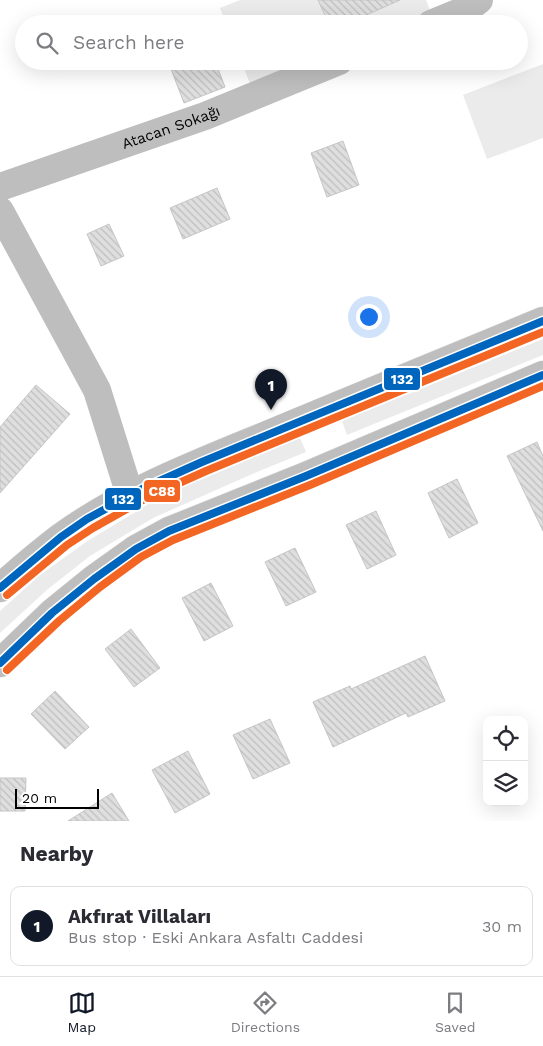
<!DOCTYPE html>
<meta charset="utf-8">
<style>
:root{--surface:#fff;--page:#f7f7f7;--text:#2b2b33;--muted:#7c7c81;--line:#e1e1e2;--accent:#111827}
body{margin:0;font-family:"Work Sans",sans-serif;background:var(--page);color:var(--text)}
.controls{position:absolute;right:15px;bottom:15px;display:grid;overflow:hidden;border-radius:10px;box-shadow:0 5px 20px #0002}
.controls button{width:45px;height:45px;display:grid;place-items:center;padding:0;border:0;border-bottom:1px solid var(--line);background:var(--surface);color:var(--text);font:25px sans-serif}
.scale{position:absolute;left:15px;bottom:12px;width:84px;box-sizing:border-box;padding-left:5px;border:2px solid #000;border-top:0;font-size:14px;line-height:18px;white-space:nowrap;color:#000;-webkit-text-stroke:4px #fff;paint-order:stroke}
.you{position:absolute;left:368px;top:316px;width:18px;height:18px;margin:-12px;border:4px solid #fff;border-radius:50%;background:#1a73e8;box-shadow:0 0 0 8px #1a73e833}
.badge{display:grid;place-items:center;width:32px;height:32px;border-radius:50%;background:var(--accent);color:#fff;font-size:16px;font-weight:700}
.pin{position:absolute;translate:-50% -41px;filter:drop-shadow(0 1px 2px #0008)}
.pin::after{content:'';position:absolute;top:26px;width:18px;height:15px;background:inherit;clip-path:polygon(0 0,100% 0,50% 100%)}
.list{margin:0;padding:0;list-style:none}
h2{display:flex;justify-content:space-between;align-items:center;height:65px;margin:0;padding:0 20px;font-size:21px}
h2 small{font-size:16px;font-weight:400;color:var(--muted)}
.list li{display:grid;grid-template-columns:32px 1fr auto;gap:15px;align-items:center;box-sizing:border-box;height:80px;margin:0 10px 10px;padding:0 10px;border:1px solid var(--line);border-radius:10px}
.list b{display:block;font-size:19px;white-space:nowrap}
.list p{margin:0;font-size:16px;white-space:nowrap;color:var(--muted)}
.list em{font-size:16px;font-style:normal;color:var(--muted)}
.icon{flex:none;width:28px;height:28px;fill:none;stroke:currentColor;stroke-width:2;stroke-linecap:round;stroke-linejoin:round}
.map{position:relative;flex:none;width:543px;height:821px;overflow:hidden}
.search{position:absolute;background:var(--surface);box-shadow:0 5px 20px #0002;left:15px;right:15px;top:15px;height:55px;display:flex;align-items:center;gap:12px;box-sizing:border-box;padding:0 18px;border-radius:28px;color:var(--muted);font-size:19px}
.sheet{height:155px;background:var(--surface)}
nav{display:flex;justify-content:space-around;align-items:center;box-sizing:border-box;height:70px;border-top:1px solid var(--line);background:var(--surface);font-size:14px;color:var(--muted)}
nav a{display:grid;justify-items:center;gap:2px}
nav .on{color:var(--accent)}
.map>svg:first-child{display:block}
.green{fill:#ebebeb}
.building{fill:url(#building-back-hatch);stroke:#c6c6c6}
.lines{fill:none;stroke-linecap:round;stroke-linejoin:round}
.major-casing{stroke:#dbdbdb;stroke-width:29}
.minor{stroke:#bebebe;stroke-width:28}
.major{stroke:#bebebe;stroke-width:28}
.bus-1-casing{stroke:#fff;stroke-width:11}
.bus-2-casing{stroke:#fff;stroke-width:11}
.bus-1{stroke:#0065bd;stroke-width:8}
.bus-2{stroke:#f26522;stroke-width:8}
.labels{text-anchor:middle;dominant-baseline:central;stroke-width:5;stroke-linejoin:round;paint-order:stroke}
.street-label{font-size:15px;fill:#000;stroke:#fff}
.line-badge{stroke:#fff;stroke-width:2}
.badge-label{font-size:14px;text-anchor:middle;font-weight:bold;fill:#fff}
</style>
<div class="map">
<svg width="543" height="821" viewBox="0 0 543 821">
<defs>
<pattern id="building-back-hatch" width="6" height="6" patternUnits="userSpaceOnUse" patternTransform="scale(1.25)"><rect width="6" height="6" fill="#dfdfdf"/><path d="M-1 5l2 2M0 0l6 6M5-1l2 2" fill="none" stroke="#bebebe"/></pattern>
</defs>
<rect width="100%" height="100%" fill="#fff"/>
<path class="green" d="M240 0H426L432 16 411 24H226L220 8Z
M241 61H315L251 86Z
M543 64V138L487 159 463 95Z
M543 339V355L347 435 342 421Z
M300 438 306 452 250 475 153 518 90 556 48 589 0 633V611L40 575 86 542 160 497Z"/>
<path class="building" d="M318 0H400L346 24H329Z
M168 61H215L225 87 184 103Z
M343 141 359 185 327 197 311 153Z
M217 188 230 219 183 239 170 208Z
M109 224 124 256 101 266 87 234Z
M36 385 70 414 0 493V427Z
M537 442 543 456V531L507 456Z
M457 479 478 523 449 538 428 493Z
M376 511 396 555 367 569 346 525Z
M295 548 316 592 286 606 265 562Z
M211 583 233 626 204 641 182 598Z
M131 629 160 668 134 687 105 649Z
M425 656 445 701 408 717 406 713 333 747 313 702 350 686 351 689Z
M55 691 89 727 65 749 31 714Z
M270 719 290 763 253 779 233 735Z
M188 751 210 794 175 813 152 770Z
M0 778H26L25 811H0Z
M112 793 129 821H68Z"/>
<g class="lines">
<g class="major-casing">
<path id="major" d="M0 588C20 570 40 553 61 537 130 487 213 458 291 425 375 390 459 356 543 321
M0 663 52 613 94 579 136 549 169 531 306 476 543 375"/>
</g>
<g class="minor">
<path d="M431 24 467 9 479 0"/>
<path id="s1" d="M0 187 205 116 339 61"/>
<path d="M0 211 97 390 130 495"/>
</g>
<use href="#major" class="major"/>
<g class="bus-1-casing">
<path id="bus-1" d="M0 588 61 537 87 519 144 488 202 462 543 321
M0 663 52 613 94 579 136 549 169 531 306 476 543 375"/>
</g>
<g class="bus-2-casing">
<path id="bus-2" d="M7 595 67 545 93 528 148 497 206 471 543 332
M7 670 59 621 100 587 141 557 173 540 310 485 543 386"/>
</g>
<use href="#bus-1" class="bus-1"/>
<use href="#bus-2" class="bus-2"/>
</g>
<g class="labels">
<g class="street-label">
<text stroke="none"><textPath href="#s1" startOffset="181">Atacan Sokağı</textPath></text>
</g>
</g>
<g class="line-badge">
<rect x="383" y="367" width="38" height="24" rx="5" fill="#0065bd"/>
<rect x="143" y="479" width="38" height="24" rx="5" fill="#f26522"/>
<rect x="104" y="487" width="38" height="24" rx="5" fill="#0065bd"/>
</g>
<g class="badge-label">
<text x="402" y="384">132</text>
<text x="162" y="496">C88</text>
<text x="123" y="504">132</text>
</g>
</svg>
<div class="controls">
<button><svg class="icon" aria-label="locate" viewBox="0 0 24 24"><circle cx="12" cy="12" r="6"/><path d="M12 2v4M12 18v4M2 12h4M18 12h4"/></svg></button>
<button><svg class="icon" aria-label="layers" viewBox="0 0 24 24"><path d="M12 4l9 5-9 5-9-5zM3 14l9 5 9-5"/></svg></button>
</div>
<div class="scale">20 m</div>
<div class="you"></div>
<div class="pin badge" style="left:271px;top:410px">1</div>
<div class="search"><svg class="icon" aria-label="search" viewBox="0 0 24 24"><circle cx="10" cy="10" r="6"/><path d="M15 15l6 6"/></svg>Search here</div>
</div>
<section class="sheet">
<h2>Nearby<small></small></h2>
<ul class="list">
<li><span class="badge">1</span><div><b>Akfırat Villaları</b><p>Bus stop · Eski Ankara Asfaltı Caddesi</p></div><em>30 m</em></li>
</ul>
</section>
<nav>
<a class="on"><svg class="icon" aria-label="map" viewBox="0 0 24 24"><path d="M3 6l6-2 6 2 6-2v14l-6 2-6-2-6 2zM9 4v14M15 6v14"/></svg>Map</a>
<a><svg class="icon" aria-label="directions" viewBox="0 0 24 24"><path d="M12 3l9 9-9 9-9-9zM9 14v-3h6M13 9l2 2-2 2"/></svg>Directions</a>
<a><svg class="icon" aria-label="saved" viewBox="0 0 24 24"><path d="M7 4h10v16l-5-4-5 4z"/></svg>Saved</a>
</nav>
